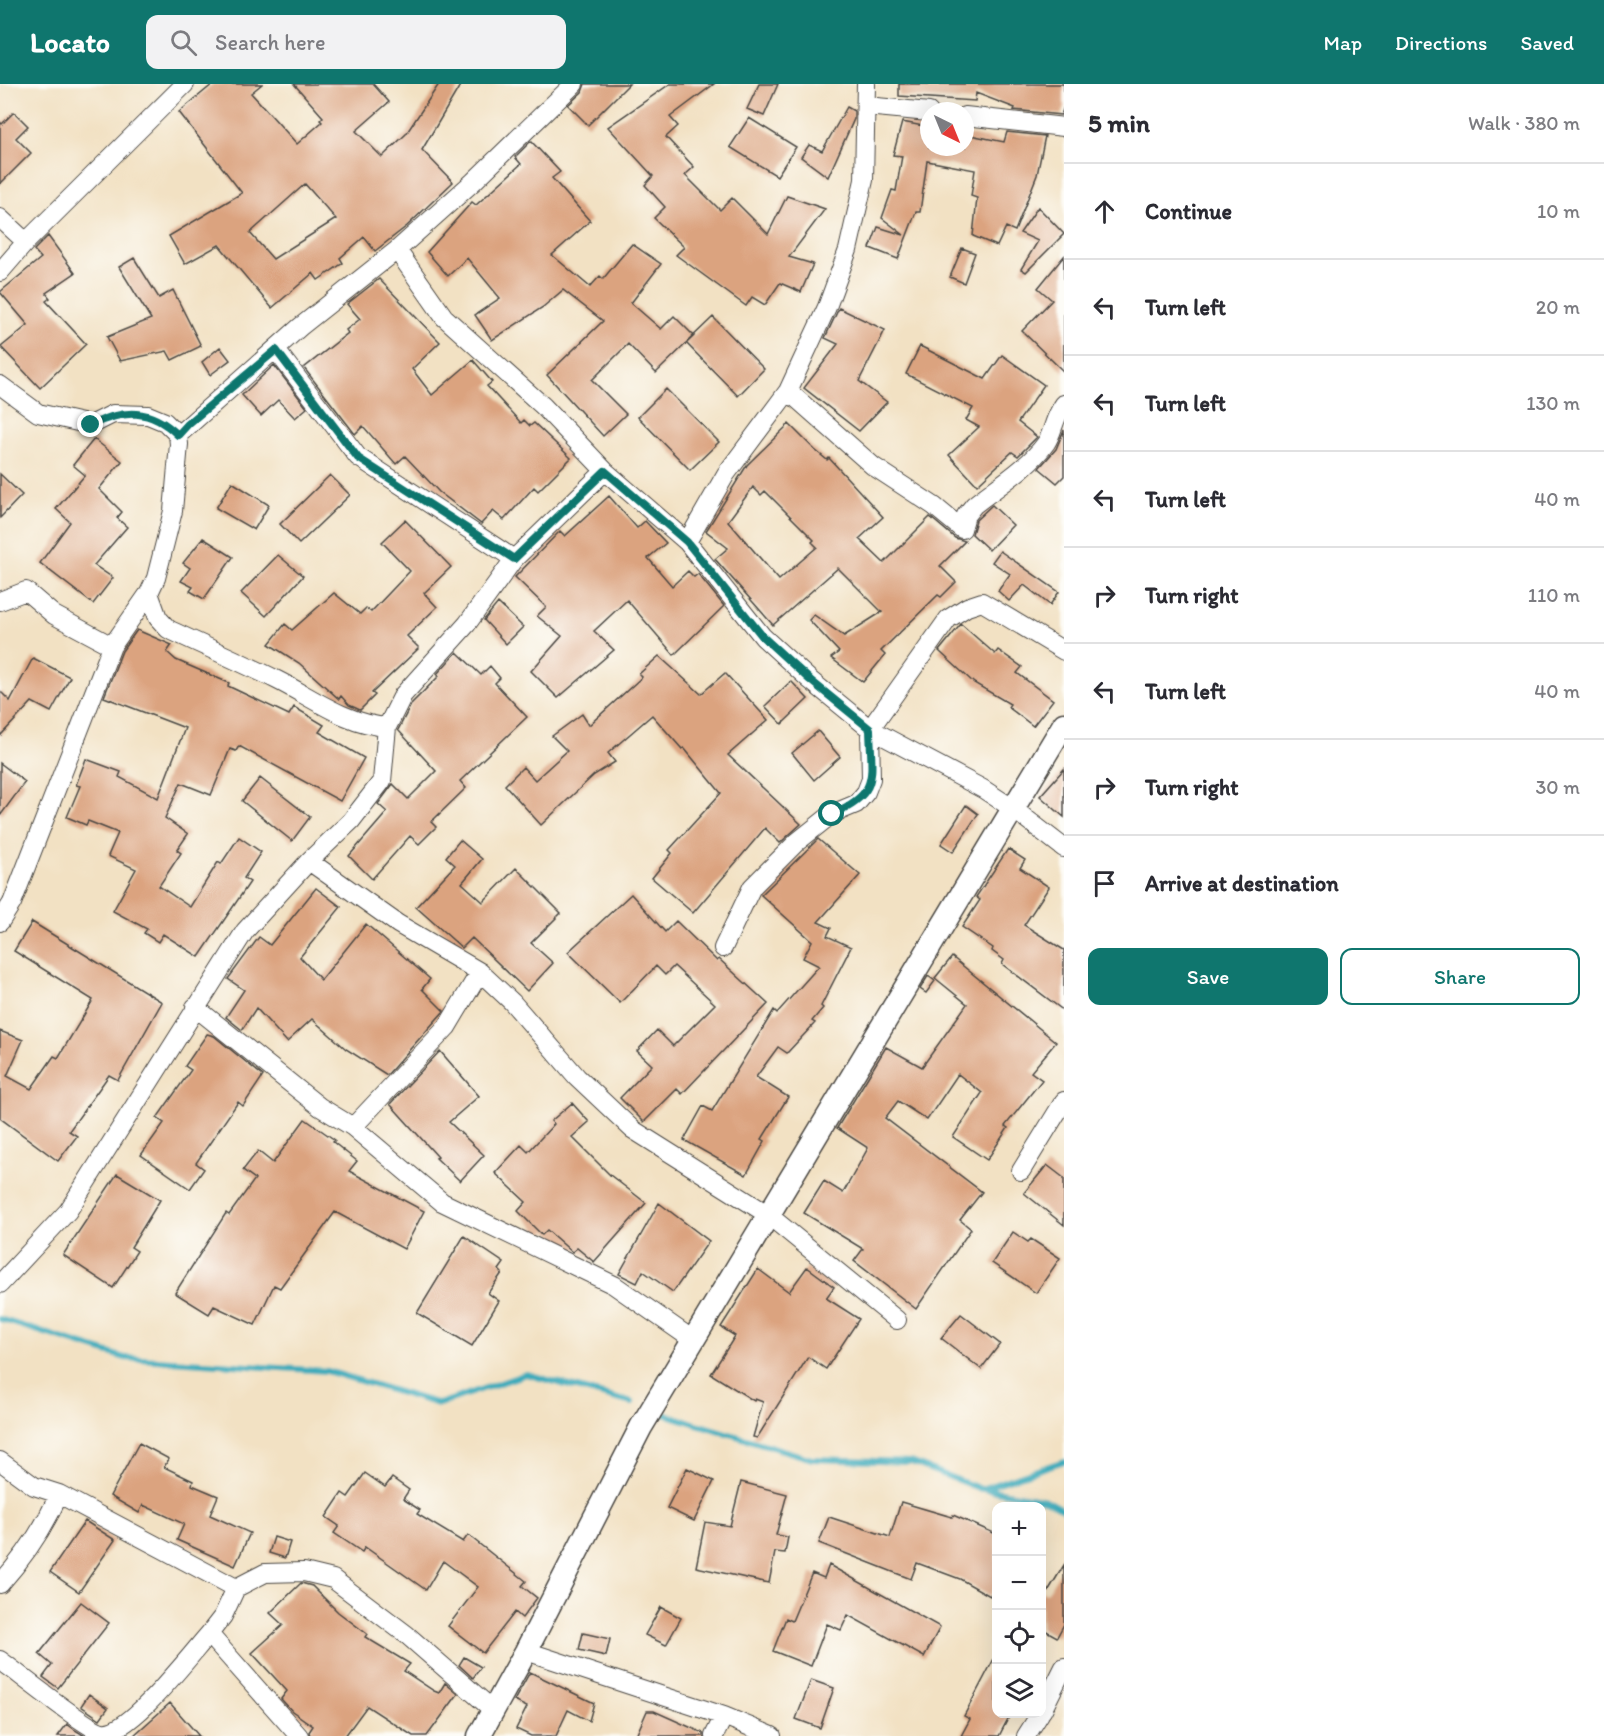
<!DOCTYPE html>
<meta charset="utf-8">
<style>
:root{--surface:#fff;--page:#f2f2f3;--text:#2b2b33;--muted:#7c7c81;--line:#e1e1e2;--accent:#0f766e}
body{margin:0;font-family:Itim,sans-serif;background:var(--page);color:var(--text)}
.controls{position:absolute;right:18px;bottom:18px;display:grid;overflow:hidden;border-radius:12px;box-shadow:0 6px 24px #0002}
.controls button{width:54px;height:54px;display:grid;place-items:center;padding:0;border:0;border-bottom:2px solid var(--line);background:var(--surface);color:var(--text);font:30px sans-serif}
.compass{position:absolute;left:920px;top:18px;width:54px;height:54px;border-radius:50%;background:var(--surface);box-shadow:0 6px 24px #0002;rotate:137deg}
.stop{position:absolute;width:18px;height:18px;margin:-14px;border:4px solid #0f766e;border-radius:50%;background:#fff}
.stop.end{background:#0f766e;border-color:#fff;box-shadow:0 2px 6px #0008}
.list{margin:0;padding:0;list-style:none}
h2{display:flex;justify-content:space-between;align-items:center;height:78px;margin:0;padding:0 24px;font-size:26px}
h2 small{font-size:20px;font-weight:400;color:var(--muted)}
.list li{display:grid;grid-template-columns:39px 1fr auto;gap:18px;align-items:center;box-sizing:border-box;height:96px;padding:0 24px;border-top:2px solid var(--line)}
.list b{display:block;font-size:22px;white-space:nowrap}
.list em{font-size:20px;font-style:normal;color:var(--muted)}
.actions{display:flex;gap:12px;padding:18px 24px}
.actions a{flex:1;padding:14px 0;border:2px solid var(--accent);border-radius:12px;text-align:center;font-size:21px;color:var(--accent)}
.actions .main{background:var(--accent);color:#fff}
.icon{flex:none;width:33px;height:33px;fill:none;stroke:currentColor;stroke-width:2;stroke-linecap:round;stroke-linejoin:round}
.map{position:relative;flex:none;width:1064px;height:1652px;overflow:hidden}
header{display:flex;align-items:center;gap:36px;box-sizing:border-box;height:84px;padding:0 30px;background:var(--accent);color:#fff}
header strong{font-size:28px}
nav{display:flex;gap:33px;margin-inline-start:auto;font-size:21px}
.search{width:420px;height:54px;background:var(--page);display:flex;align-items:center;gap:15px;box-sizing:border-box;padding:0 21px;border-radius:12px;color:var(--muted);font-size:22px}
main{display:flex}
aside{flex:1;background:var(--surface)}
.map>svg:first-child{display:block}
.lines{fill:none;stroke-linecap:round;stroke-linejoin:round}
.stream{stroke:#3dabbb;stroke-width:6}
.building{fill:#dba37f;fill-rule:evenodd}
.minor-casing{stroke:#494642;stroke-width:20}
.tertiary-casing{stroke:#494642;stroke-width:25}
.minor{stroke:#fff;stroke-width:18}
.tertiary{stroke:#fff;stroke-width:22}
.route{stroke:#0f766e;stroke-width:8}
</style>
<header>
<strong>Locato</strong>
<div class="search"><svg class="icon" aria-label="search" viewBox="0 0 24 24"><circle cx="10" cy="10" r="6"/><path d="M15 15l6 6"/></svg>Search here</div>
<nav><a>Map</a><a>Directions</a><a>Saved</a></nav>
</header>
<main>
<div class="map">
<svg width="1064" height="1652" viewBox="0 0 1064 1652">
<rect width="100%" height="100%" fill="#fdfcf7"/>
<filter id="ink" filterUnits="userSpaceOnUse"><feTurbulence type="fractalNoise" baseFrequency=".0167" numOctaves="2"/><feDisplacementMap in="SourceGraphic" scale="12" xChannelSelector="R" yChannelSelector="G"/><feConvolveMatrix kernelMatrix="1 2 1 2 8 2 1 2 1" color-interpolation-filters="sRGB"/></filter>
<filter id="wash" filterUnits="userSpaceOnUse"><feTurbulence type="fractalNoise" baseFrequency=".008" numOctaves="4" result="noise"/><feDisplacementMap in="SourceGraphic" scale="24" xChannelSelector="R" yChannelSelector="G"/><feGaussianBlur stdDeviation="1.35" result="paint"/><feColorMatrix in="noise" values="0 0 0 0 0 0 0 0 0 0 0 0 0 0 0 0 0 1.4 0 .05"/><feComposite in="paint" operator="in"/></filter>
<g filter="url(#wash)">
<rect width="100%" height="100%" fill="#f2e1c3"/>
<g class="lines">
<path class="stream" d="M0 1235 125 1274 327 1287 439 1320 526 1290 632 1319
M664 1330 812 1375 911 1378 981 1405 1064 1377
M984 1405 1046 1416 1064 1426"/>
</g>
<g id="blocks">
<path class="building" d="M213 0H262L251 9 297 60 322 38 320 36 323 33 294 0H373L389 18 356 47 382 73 406 50 439 0H461L422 66 453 98 407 142 375 167 364 153 340 174 343 179 318 196 313 189 272 224 219 161 185 180 169 152 242 109 179 28ZM305 100 336 135 273 175 250 149Z
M585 0H629L588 41 568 21 582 8Z
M670 0H714L670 33 678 42 666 53 694 83 685 91 720 126 732 114 768 150 787 112 825 125 789 173 813 180 801 208 780 199 765 221 752 213 746 222 676 171 684 163 654 134 665 123 645 101 653 92 608 43Z
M759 0H778L764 32 747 25Z
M899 0H1064V23L1061 31 1014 26 1015 24 976 9 975 17 899 12Z
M847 23 854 27V35L828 93 801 73 809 61 822 67Z
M14 28 28 42 16 54 31 69 0 100V38L2 40Z
M749 34 796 63 777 92 730 63Z
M902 38 929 43V63H965V50L1004 58 1007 48 1045 52 1037 91 1015 147 1006 143 997 162 973 152 977 114 971 112 975 86 927 77 920 128H916L898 175 870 164 878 143 904 151 882 134 892 106 896 107 902 72 893 71Z
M531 57 560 88 552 94 590 137 552 171 590 203 600 192 603 195 632 160 661 180 631 219 661 245 674 232 694 252 656 289 628 260 592 296 626 330 603 352 547 291 603 237 563 206 543 223 492 256 475 231 500 214 467 174 448 192 427 168 472 118 476 121 521 80 515 73Z
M1038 123 1064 150 1026 188 1021 185 1038 157 1020 149Z
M48 152 75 189 46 209 50 214 46 217 86 260 40 304 1 263 28 241 0 208 41 174 34 166Z
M962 164 975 169 964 199 950 193Z
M1064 172V288L1022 247 1052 216 1038 204Z
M134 174 159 214 173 206 201 262 172 276 167 267 120 277 107 253 151 235 119 183Z
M379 195 440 258 412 285 432 311 473 276 492 298 487 302 521 339 524 336 530 342 534 339 571 374 538 407 534 403 504 436 493 427 481 440 439 408 405 372 396 380 363 342 355 350 304 284 348 249 346 246 360 235 347 220Z
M839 224 885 246 859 297 887 318 859 347 804 304 838 260 825 254Z
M713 233 764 285 738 312 686 259Z
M920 262 985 295 1002 271 1044 301 1018 338 1037 353 1018 372 1012 368 977 401 949 371 979 343 966 336 973 324 906 290Z
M220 263 230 276 210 291 202 278Z
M274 281 307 324 295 334 278 316 261 332 242 311Z
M666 305 719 358 690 386 638 333Z
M789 340 815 366 827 376 829 374 883 433 859 455 884 479 930 433 955 454 965 457 940 482 956 498 941 513 938 511 881 567 885 571 863 598 831 574 839 568 809 536 814 531 844 552 882 528 838 484 773 541 715 475 728 464 706 447 747 381ZM753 403 761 411 765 407 814 456 812 458 817 463 779 496 728 437Z
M1064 346V392L1057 399 1039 384 1056 365Z
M94 355 122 377 99 405 122 428 117 434 127 443 94 481 113 494 93 520 40 479 70 438 56 425 85 391 73 381Z
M0 390 22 411 0 434Z
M330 391 350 411 299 460 280 440Z
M232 398 269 421 254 446 216 424Z
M609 412 637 444 645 437 666 459 648 474 672 502 688 487 694 493 698 490 724 522 674 571 627 516 594 547 614 566 558 614 531 587 562 552 537 532 546 523 515 493 560 447 565 452Z
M992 421 1013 441 989 466 972 450 976 436Z
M405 436 451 483 424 509 437 523 407 552 419 564 372 609 375 611 360 626 349 621 341 612 339 615 299 579 269 560 285 540 292 546 334 509 360 530 366 524 371 528 410 487 382 458Z
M203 454 233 473 204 515 190 507 193 503 181 497 190 484 183 479Z
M1000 467 1059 508 1050 521 1024 501 1009 517 998 507 1010 490 992 478Z
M278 471 303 492 266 532 241 509Z
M498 519 523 543 506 560 484 536Z
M961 540 995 570 998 566 1022 583 1017 589 1053 616 1033 642 1008 623 1010 620 974 599 939 567Z
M137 546 172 561 167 568 176 576 229 599 228 602 289 631 294 623 324 641 319 648 364 674 340 717 239 662 236 667 230 665 211 711 181 699 165 734 188 750 177 766 181 769 159 802 190 823 218 778 221 780 239 753 261 768 244 794 250 798 199 873 163 850 158 858 144 849 147 845 113 827 136 785 108 772 118 749 88 737 86 741 67 733 80 702 76 701 86 675 121 688 119 693 158 714 185 644 104 613 122 567Z
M457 568 481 591 490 582 500 594 495 599 527 633 460 697 466 704 431 738 436 743 419 760 410 752 372 795 349 772 387 728 378 720 393 700 408 715 436 687 398 646 412 619 439 592 437 590Z
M659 572 701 610 725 589 768 636 728 671 801 740 780 759 765 744 693 829 652 794 672 769 669 766 721 709 684 664 682 665 652 631 608 669 615 678 594 691 541 741 505 701 523 683 535 696 567 667 552 652 582 630 589 641 642 593 639 590Z
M33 574 70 593 51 628 32 618 0 652V607L10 617Z
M791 597 808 615 782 640 765 622Z
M818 647 840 673 814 696 792 669Z
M0 679 25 698 0 732Z
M1064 685V733L1040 712Z
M260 694 310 733 292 757 242 717Z
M966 721 978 730 953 768 941 760Z
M818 755 860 791 818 838 831 844 827 852 851 863 821 922 823 924 812 937 815 939 787 969 778 963 756 993 788 1013 762 1055 765 1057 746 1091 684 1056 703 1022 712 1027 774 926 777 929 819 882 803 874 812 857 761 811Z
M460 756 482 775 462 799 483 818 516 784 561 829 531 859 553 879 527 907 472 854 462 864 416 823 455 781 446 773Z
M1008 765 1025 776 1020 784 1049 803 1024 841 1064 866V927L1002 880 1004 876 992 867 993 864 962 843 980 816 976 813Z
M316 804 341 823 300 873 321 896 366 840 430 895 422 905 444 927 387 991 346 965 312 935 287 958 256 924 242 946 226 933 244 906 228 895 259 853 270 861Z
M631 810 665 848 676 837 717 877 719 875 768 920 682 1010 677 1005 644 1038 620 1014 652 981 637 967 657 946 673 962 715 920 674 882 665 891 656 882 620 919 568 868Z
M32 838 162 918 118 996 109 991 69 1047 77 1052 58 1077 0 1034V947L23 956 7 992 31 1005 54 972 58 974 93 916 14 867Z
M952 873 1056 958 1031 988 1042 996 1005 1042 1008 1044 987 1076 953 1053 982 1009 958 990 927 1036 898 1017 885 1034 982 1108 960 1136 971 1145 916 1225 854 1177 863 1165 804 1129 824 1097 843 1109 868 1064 837 1044 886 963 922 983 967 920 935 894Z
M928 892 935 897 926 909 920 905Z
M207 950 214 952 263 992 243 1022 238 1018 196 1079 204 1085 190 1105 141 1071 164 1039 157 1034 191 986 185 982Z
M440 967 479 1012 449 1038 484 1071 460 1097 436 1074 438 1073 390 1020Z
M572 1019 589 1038 572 1053 610 1091 646 1119 594 1178 577 1164 572 1168 547 1146 542 1151 518 1127 526 1118 495 1089 521 1061 528 1068 554 1040 551 1037Z
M305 1035 335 1056 333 1058 357 1077 349 1087 424 1127 404 1165 335 1128 280 1204 274 1201 255 1241 214 1222 209 1230 175 1209 226 1129 229 1131 255 1095 243 1086 258 1067 273 1079Z
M1047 1081 1064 1094V1141L1024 1109Z
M117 1090 160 1116 131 1163 137 1167 113 1204 63 1171Z
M659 1119 709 1157 673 1208 643 1187 637 1199 619 1190Z
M1013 1148 1028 1158 1031 1155 1060 1174 1036 1209 992 1179Z
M464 1152 504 1179 499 1186 502 1189 488 1209 499 1217 472 1262 417 1229Z
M807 1183 834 1203 826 1214 859 1235 826 1285 808 1273 757 1354 753 1353 763 1318 755 1315 754 1317 711 1290 735 1252 721 1243 758 1185 789 1208Z
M961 1230 1000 1260 981 1285 941 1254Z
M139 1359 169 1375 164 1383 193 1397 192 1401 218 1412 210 1431 250 1449 235 1482 177 1456 184 1440 143 1421 139 1429 110 1412Z
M687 1384 714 1397 694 1437 667 1424Z
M365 1389 385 1403 392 1394 409 1406 403 1415 420 1426 417 1430 463 1458 468 1451 526 1497 522 1502 537 1514 522 1534 515 1528 483 1569 448 1542 478 1503 443 1477 426 1506 365 1463 362 1468 334 1449 339 1442 326 1433 342 1409 348 1413Z
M741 1398 787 1410 776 1451 788 1453 785 1469 775 1468 769 1499 696 1483 705 1438 730 1442Z
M901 1418 952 1433 953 1431 996 1450V1501L990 1512 960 1495 917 1479 911 1495 819 1459 829 1433 890 1453Z
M85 1437 115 1456 79 1508 50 1488Z
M274 1453 290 1458 285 1474 269 1469Z
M829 1481 940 1543 924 1573 848 1531 841 1546 827 1540 811 1582 773 1567 786 1534 792 1537 812 1489 824 1494Z
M1064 1481V1540L1057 1553 1041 1544V1507L1047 1509Z
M301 1499 312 1502 338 1528 367 1550 365 1553 410 1580 404 1587 434 1607 439 1609 445 1599 458 1610 427 1652H413L367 1622 345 1652H310L309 1648 313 1642 292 1627 281 1615 287 1607 252 1569 283 1541 270 1529Z
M81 1518 109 1539 58 1604 43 1593 52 1581 39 1570Z
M661 1523 681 1534 666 1561 645 1551Z
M583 1549 610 1555 606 1572 579 1566Z
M996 1571V1629H1011L999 1652H961L970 1635 964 1632Z
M464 1573 481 1583 473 1594 459 1581Z
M530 1588 594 1619 589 1637 568 1626 556 1652H531L516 1645 527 1623 514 1617Z
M811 1596 834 1604 820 1644 796 1635Z
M89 1610 108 1624 100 1635 81 1622Z
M170 1619 199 1652H133Z
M647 1627H654L703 1649V1652H636Z
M67 1640 75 1646 85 1652H58Z"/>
</g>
</g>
<g filter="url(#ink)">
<use href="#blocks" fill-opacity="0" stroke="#494642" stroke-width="1.5"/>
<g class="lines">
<g class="minor-casing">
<path id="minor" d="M866 22 929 28
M965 32 1064 43
M0 134 26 158
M397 166 444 233 543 322 605 387 687 458 763 553 810 596 870 645 983 705 1012 724 1064 764
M0 188 26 158 185 0
M276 266 358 373 514 475
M0 301 38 329 91 341 113 330 148 331 165 338 178 351 179 360 173 427 156 494 149 509 112 562 12 819 0 838
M788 307 873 382 934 422 962 445 966 431 974 421C998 402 1028 384 1046 359 1054 347 1053 335 1064 320
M178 351 300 243 397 166 473 98 574 0
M687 458 726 390 788 307 827 223 848 166 864 96 866 0
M149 509 158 534 168 545C204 562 241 578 277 596 313 614 346 640 387 643
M0 517 26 507 54 531 112 562
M309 777 398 840 480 888 512 918 577 993 632 1045 767 1130 897 1236
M723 864 752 803 797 758 832 730 856 720 866 708 871 695 870 645 948 535 967 523 982 518 1064 567
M195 923 320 1023 353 1043 442 1118 614 1201 693 1256
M353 1043 447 943 480 888
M1021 1087 1064 1017
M0 1200 68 1127 245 847 309 777 351 737 382 697 387 643 403 611 467 540 514 475 605 387
M0 1377 34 1402 59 1410 236 1504
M0 1500C25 1472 44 1445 59 1410
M526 1567 724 1632 772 1652
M0 1576C18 1589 86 1644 102 1648 129 1652 191 1570 209 1550
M1042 1627 1064 1583
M299 1652 209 1550 223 1532 236 1504 265 1489 304 1488 333 1495 407 1551 493 1626
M714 1652 724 1632
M1026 1652 1040 1630"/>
</g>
<g class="tertiary-casing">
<path id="tertiary" d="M479 1652 526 1567 641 1343 1064 640"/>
</g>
<use href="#minor" class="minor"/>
<use href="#tertiary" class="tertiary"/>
</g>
</g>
<g class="lines" filter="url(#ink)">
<path class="route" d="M91 341C124 325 150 324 178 351L188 340 276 266 358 374 514 475 605 387 687 458 763 553 810 596 870 645C871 692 881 709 832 730"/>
</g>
</svg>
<div class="controls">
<button>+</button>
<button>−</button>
<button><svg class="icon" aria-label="locate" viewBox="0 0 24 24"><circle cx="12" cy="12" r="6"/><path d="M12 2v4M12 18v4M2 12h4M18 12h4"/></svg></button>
<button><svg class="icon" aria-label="layers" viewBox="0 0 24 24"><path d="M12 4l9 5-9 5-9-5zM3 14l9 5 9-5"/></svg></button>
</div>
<svg class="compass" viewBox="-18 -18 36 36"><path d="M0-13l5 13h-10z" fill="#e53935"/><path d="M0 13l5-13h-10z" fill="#7c7c81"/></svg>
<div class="stop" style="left:832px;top:730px"></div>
<div class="stop end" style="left:91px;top:341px"></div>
</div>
<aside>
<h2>5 min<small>Walk · 380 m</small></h2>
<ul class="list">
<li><svg class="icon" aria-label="ahead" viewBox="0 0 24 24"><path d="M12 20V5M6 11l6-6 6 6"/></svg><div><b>Continue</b></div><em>10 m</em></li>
<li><svg class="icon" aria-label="left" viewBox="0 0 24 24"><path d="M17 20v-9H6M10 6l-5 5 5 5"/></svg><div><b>Turn left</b></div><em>20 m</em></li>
<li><svg class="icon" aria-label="left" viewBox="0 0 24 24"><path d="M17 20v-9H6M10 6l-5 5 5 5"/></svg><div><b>Turn left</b></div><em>130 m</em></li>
<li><svg class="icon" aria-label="left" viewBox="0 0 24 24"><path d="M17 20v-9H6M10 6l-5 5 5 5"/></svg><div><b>Turn left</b></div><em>40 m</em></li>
<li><svg class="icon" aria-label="right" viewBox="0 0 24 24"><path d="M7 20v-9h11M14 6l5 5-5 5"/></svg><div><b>Turn right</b></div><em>110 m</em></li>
<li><svg class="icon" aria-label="left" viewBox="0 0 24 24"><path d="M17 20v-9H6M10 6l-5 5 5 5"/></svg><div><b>Turn left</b></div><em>40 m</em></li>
<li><svg class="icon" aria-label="right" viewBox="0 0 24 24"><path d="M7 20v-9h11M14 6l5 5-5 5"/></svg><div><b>Turn right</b></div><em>30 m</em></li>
<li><svg class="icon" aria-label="arrive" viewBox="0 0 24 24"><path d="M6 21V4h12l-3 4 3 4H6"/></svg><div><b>Arrive at destination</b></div></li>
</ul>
<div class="actions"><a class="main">Save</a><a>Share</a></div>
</aside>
</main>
